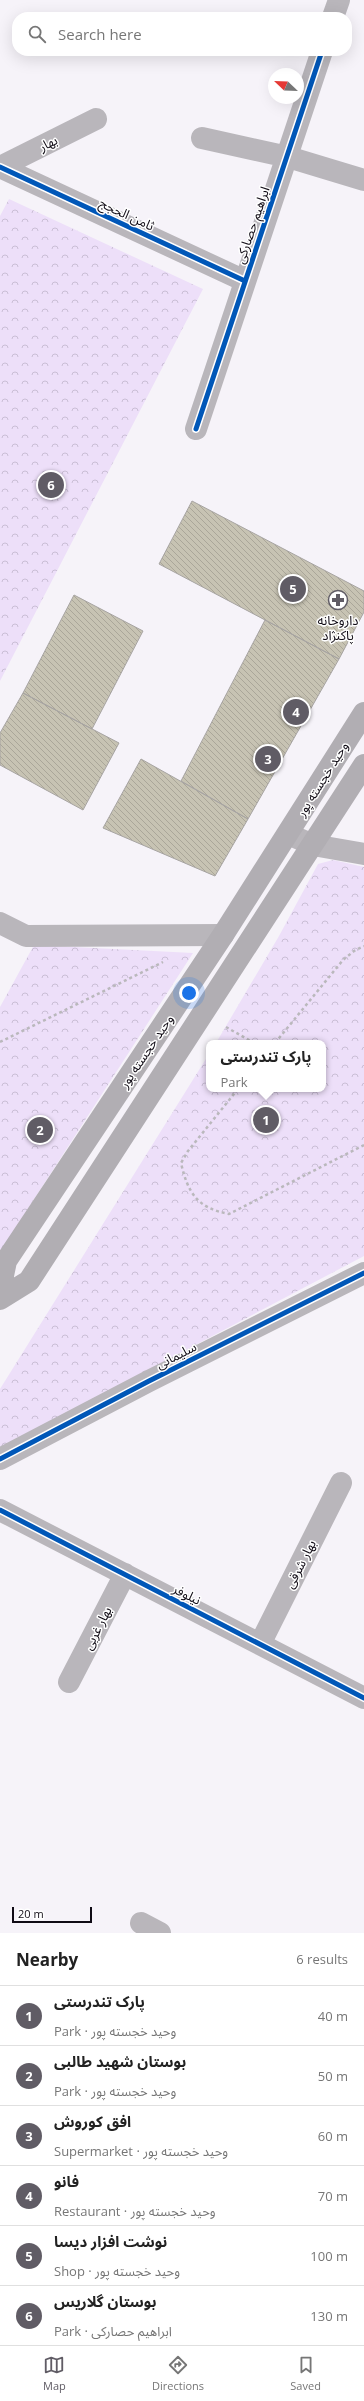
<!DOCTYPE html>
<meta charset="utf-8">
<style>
:root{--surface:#fff;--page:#f2f2f2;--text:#222;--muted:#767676;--line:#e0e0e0;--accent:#605c65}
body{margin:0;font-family:"Open Sans","Noto Sans Arabic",sans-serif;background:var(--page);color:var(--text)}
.compass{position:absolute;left:268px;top:68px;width:36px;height:36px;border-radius:50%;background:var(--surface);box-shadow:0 4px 16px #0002;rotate:293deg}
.scale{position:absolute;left:12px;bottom:10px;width:80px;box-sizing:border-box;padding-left:4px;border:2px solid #100b15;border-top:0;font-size:11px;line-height:14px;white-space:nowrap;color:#100b15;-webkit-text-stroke:3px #fff;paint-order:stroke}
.you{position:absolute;left:189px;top:993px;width:14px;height:14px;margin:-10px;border:3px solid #fff;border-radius:50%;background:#1a73e8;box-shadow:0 0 0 6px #1a73e833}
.badge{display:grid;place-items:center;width:26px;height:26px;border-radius:50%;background:var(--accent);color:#fff;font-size:13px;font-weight:700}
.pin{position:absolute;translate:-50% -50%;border:2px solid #fff;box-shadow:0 1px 4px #0006}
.popup{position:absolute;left:206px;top:1040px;width:120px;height:52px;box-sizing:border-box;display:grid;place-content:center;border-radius:8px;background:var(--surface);filter:drop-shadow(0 1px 3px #0005);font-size:13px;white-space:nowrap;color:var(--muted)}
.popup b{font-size:15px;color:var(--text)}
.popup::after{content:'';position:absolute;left:50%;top:100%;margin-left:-8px;border:8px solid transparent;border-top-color:var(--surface)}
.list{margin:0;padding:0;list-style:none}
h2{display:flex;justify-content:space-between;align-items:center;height:52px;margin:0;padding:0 16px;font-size:17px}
h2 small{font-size:13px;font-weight:400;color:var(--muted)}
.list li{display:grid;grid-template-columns:26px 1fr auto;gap:12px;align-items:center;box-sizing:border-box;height:60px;padding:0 16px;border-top:1px solid var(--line)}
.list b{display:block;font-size:15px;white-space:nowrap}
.list p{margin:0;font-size:13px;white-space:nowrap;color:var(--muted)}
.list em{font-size:13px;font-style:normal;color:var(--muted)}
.icon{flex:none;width:22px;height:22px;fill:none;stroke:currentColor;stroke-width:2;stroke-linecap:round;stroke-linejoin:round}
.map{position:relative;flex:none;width:364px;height:1933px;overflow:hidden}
.search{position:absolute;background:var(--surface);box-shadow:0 4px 16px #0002;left:12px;right:12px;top:12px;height:44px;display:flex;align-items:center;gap:10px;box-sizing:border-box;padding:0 14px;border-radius:16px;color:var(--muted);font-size:15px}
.sheet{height:412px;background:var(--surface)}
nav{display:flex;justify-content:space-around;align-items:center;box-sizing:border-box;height:56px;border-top:1px solid var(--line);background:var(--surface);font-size:11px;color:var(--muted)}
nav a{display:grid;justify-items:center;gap:2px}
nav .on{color:var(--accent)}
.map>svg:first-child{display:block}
.park{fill:url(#park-crowns)}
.building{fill:url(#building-back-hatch);stroke:#a7a4a2}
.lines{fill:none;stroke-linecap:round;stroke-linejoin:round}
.path{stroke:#bab8bc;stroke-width:2.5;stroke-dasharray:3 3;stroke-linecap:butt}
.minor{stroke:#b9b6bb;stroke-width:22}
.major{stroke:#b1aeb3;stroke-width:22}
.cycleway-casing{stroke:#fff;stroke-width:8}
.cycleway{stroke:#0057b8;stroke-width:5}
.labels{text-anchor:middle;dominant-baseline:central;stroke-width:3;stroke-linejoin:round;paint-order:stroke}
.street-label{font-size:13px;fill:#100b15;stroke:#fff}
.poi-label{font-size:13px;fill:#100b15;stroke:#fff}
</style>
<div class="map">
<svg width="364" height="1933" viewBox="0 0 364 1933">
<defs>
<pattern id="park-crowns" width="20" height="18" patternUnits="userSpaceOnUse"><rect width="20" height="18" fill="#eddff9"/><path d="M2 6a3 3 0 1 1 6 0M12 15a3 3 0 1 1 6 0" fill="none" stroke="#cabed5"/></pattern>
<pattern id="building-back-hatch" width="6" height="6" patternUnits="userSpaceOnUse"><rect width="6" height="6" fill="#c7c3b3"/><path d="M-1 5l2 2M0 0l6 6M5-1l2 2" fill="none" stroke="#aaa699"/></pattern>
</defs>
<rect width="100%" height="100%" fill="#f6f3f9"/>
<path class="park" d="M9 199 203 289 0 681V216Z
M333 860 364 867V1256L0 1448V1389L209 1054V1089H323V1043H216L279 936 318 864Z
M34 945 193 953 0 1252V1007Z"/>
<path class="building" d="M192 501 364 591V612L339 659 159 564Z
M74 595 143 631 92 729 23 693Z
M265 620 339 659 248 819 181 781Z
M23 693 119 743 83 810 0 765V733Z
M141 759 248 819 215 876 103 828Z"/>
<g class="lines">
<path class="path" d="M226 1027 254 1043
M0 1042 163 962
M275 1043 343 960 354 951 364 946
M238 1089 188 1151 181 1163C188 1193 197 1208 229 1214L364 1145"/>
<path class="minor" d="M333 17 339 0
M202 138 288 157 364 180
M0 167 245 281
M0 167 96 119
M196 429 322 51
M288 834 313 845 364 854
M0 923 26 936 223 935
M0 1459 149 1381 364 1273
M0 1510 364 1698
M260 1644 341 1483
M69 1682 125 1574
M141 1923 160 1933"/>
<path class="major" d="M0 1290 6 1261 223 935 364 713
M0 1299 29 1281 364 765"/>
<g class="cycleway-casing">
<path id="cycleway" d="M0 167 245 281
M196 429 322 51
M0 1459 149 1381 364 1273
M0 1510 364 1698"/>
</g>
<use href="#cycleway" class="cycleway"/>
</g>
<defs>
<g id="pharmacy-ring" transform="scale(1)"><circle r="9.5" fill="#fff" stroke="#605c65" stroke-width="1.5"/><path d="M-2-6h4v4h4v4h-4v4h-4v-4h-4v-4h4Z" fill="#605c65"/></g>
</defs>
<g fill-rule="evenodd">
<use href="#pharmacy-ring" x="338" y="600"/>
</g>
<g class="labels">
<g class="street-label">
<text transform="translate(48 143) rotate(-27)">بهار</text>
<text transform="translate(127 214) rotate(25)">ثامن الحجج</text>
<text transform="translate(252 225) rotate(-71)">ابراهیم حصارکی</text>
<text transform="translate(322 779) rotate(-58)">وحید خجسته پور</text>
<text transform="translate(146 1051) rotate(-56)">وحید خجسته پور</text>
<text transform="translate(176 1355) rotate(-27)">سلیمانی</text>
<text transform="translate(300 1564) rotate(-63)">بهار شرقی</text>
<text transform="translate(187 1594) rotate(27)">نیلوفر</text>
<text transform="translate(97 1628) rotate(-63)">بهار غربی</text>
</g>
<g class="poi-label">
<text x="338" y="620">داروخانه<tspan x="338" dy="15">پاکنژاد</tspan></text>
</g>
</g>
</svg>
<svg class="compass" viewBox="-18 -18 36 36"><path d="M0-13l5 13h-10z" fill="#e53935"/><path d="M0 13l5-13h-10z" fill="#767676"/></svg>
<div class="scale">20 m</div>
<div class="you"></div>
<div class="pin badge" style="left:266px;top:1120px">1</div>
<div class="popup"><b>پارک تندرستی</b>Park</div>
<div class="pin badge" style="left:40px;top:1130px">2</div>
<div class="pin badge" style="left:268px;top:759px">3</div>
<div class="pin badge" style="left:296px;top:712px">4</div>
<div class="pin badge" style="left:293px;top:589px">5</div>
<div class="pin badge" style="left:51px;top:485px">6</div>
<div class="search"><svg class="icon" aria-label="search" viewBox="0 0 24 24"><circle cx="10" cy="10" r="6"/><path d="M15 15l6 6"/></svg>Search here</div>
</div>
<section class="sheet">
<h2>Nearby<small>6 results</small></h2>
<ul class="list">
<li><span class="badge">1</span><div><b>پارک تندرستی</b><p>Park · وحید خجسته پور</p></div><em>40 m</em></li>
<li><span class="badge">2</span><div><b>بوستان شهید طالبی</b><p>Park · وحید خجسته پور</p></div><em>50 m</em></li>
<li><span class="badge">3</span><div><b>افق کوروش</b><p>Supermarket · وحید خجسته پور</p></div><em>60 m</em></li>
<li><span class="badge">4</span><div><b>فانو</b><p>Restaurant · وحید خجسته پور</p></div><em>70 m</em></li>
<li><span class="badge">5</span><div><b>نوشت افزار دیسا</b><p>Shop · وحید خجسته پور</p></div><em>100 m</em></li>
<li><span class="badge">6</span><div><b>بوستان گلاریس</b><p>Park · ابراهیم حصارکی</p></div><em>130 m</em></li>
</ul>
</section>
<nav>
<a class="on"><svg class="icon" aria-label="map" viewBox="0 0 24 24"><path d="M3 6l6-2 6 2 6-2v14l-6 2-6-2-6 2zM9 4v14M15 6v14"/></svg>Map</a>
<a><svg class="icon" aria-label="directions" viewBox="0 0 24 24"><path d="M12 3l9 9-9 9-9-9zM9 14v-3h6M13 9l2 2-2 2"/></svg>Directions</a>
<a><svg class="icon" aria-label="saved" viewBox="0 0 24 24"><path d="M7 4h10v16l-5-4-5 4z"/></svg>Saved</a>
</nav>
